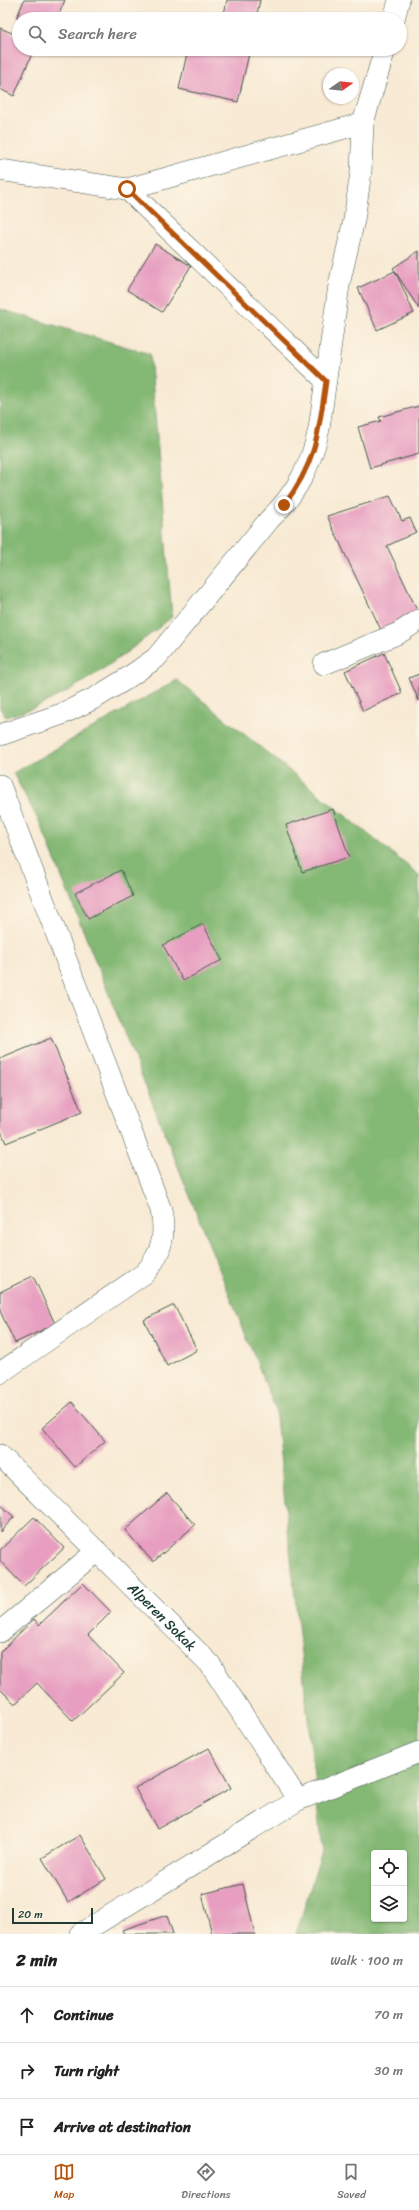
<!DOCTYPE html>
<meta charset="utf-8">
<style>
:root{--surface:#fff;--page:#f6f6f6;--text:#222;--muted:#767676;--line:#e0e0e0;--accent:#b45309}
body{margin:0;font-family:Sriracha,sans-serif;background:var(--page);color:var(--text)}
.controls{position:absolute;right:12px;bottom:12px;display:grid;overflow:hidden;border-radius:4px;box-shadow:0 1px 3px #0004}
.controls button{width:36px;height:36px;display:grid;place-items:center;padding:0;border:0;border-bottom:1px solid var(--line);background:var(--surface);color:var(--text);font:20px sans-serif}
.compass{position:absolute;left:323px;top:68px;width:36px;height:36px;border-radius:50%;background:var(--surface);box-shadow:0 1px 3px #0004;rotate:76deg}
.scale{position:absolute;left:12px;bottom:10px;width:81px;box-sizing:border-box;padding-left:4px;border:2px solid #1f3d34;border-top:0;font-size:11px;line-height:14px;white-space:nowrap;color:#1f3d34;-webkit-text-stroke:3px #fcf5e5;paint-order:stroke}
.stop{position:absolute;width:12px;height:12px;margin:-9px;border:3px solid #b45309;border-radius:50%;background:#fff}
.stop.end{background:#b45309;border-color:#fff;box-shadow:0 1px 4px #0008}
.list{margin:0;padding:0;list-style:none}
h2{display:flex;justify-content:space-between;align-items:center;height:52px;margin:0;padding:0 16px;font-size:17px}
h2 small{font-size:13px;font-weight:400;color:var(--muted)}
.list li{display:grid;grid-template-columns:26px 1fr auto;gap:12px;align-items:center;box-sizing:border-box;height:56px;padding:0 16px;border-top:1px solid var(--line)}
.list b{display:block;font-size:15px;white-space:nowrap}
.list em{font-size:13px;font-style:normal;color:var(--muted)}
.icon{flex:none;width:22px;height:22px;fill:none;stroke:currentColor;stroke-width:2;stroke-linecap:round;stroke-linejoin:round}
.map{position:relative;flex:none;width:419px;height:1934px;overflow:hidden}
.search{position:absolute;background:var(--surface);box-shadow:0 1px 3px #0004;left:12px;right:12px;top:12px;height:44px;display:flex;align-items:center;gap:10px;box-sizing:border-box;padding:0 14px;border-radius:22px;color:var(--muted);font-size:15px}
.sheet{height:220px;background:var(--surface)}
nav{display:flex;justify-content:space-around;align-items:center;box-sizing:border-box;height:56px;border-top:1px solid var(--line);background:var(--surface);font-size:11px;color:var(--muted)}
nav a{display:grid;justify-items:center;gap:2px}
nav .on{color:var(--accent)}
.map>svg:first-child{display:block}
.forest{fill:#84b874;stroke:#527a54;fill-rule:evenodd}
.building{fill:#e79ec0}
.lines{fill:none;stroke-linecap:round;stroke-linejoin:round}
.minor-casing{stroke:#40574c;stroke-width:22}
.minor{stroke:#fff;stroke-width:21}
.route{stroke:#b45309;stroke-width:5}
.labels{text-anchor:middle;dominant-baseline:central;stroke-width:3;stroke-linejoin:round;paint-order:stroke}
.street-label{font-size:14px;fill:#1f3d34;stroke:#fcf5e5}
</style>
<div class="map">
<svg width="419" height="1934" viewBox="0 0 419 1934">
<rect width="100%" height="100%" fill="#fcf5e5"/>
<filter id="ink" filterUnits="userSpaceOnUse"><feTurbulence type="fractalNoise" baseFrequency=".025" numOctaves="2"/><feDisplacementMap in="SourceGraphic" scale="8" xChannelSelector="R" yChannelSelector="G"/><feConvolveMatrix kernelMatrix="1 2 1 2 8 2 1 2 1" color-interpolation-filters="sRGB"/></filter>
<filter id="wash" filterUnits="userSpaceOnUse"><feTurbulence type="fractalNoise" baseFrequency=".012" numOctaves="4" result="noise"/><feDisplacementMap in="SourceGraphic" scale="16" xChannelSelector="R" yChannelSelector="G"/><feGaussianBlur stdDeviation="0.9" result="paint"/><feColorMatrix in="noise" values="0 0 0 0 0 0 0 0 0 0 0 0 0 0 0 0 0 1.4 0 .05"/><feComposite in="paint" operator="in"/></filter>
<g filter="url(#wash)">
<rect width="100%" height="100%" fill="#f8ead4"/>
<path class="forest" d="M0 309 150 354 172 617C126 654 64 702 6 717L0 708Z
M177 680 419 875V1934H296L322 1851 275 1408 40 823 13 773ZM374 1853H404V1919H374Z"/>
<g id="blocks">
<path class="building" d="M24 0H65L57 19H21L17 17Z
M227 0H260L256 19H223Z
M0 28 19 36V49H34L14 96 0 89Z
M188 49H250L238 102 179 89Z
M155 244 191 266 162 312 127 290Z
M419 251V309L393 268Z
M395 271 414 313 377 330 358 288Z
M419 406V454L370 468 358 427 381 421 379 417Z
M390 496 402 521 410 518 416 532 387 546 418 612 381 630 327 516Z
M384 653 402 693 363 711 345 671Z
M419 674V701L409 678Z
M333 809 349 857 302 872 286 825Z
M121 870 133 896 88 919 75 893Z
M203 924 222 960 183 981 163 945Z
M51 1038 82 1112 6 1143 0 1129V1059Z
M33 1276 55 1324 15 1343 0 1311V1292Z
M174 1305 197 1350 167 1366 144 1320Z
M72 1402 105 1441 75 1467 42 1428Z
M167 1493 195 1525 153 1562 125 1530Z
M0 1504 14 1517 0 1532Z
M34 1517 64 1548 24 1586 0 1561V1550Z
M83 1583 111 1612 88 1635 124 1673 73 1721 37 1683 15 1704 0 1689V1652L34 1619 39 1625Z
M209 1748 231 1788 157 1829 135 1788Z
M80 1835 106 1879 68 1902 42 1858Z
M243 1884 255 1934H212L202 1894Z
M167 1915 173 1934H124L122 1930Z"/>
</g>
</g>
<g filter="url(#ink)">
<use href="#blocks" fill-opacity="0" stroke="#40574c" stroke-width="1"/>
<g class="lines">
<g class="minor-casing">
<g id="minor">
<path d="M394 19 399 0"/>
<path d="M0 170 127 189 363 123"/>
<path d="M127 189 326 381"/>
<path d="M324 664 399 633 419 620"/>
<path d="M0 735 62 714 95 698 126 679 156 658 269 520C296 494 311 466 319 429L339 285 354 220 361 172 363 123 385 49"/>
<path d="M0 785 161 1210C166 1235 162 1253 145 1273L0 1373"/>
<path id="s1" d="M0 1455 210 1664 298 1800"/>
<path d="M0 1632 97 1551"/>
<path d="M80 1934 298 1800 419 1752"/>
</g>
</g>
<use href="#minor" class="minor"/>
</g>
</g>
<g class="lines" filter="url(#ink)">
<path class="route" d="M127 189 326 381C319 432 316 463 284 505"/>
</g>
<g class="labels">
<g class="street-label">
<text stroke="none"><textPath href="#s1" startOffset="229">Alperen Sokak</textPath></text>
</g>
</g>
</svg>
<div class="controls">
<button><svg class="icon" aria-label="locate" viewBox="0 0 24 24"><circle cx="12" cy="12" r="6"/><path d="M12 2v4M12 18v4M2 12h4M18 12h4"/></svg></button>
<button><svg class="icon" aria-label="layers" viewBox="0 0 24 24"><path d="M12 4l9 5-9 5-9-5zM3 14l9 5 9-5"/></svg></button>
</div>
<svg class="compass" viewBox="-18 -18 36 36"><path d="M0-13l5 13h-10z" fill="#e53935"/><path d="M0 13l5-13h-10z" fill="#767676"/></svg>
<div class="scale">20 m</div>
<div class="stop" style="left:127px;top:189px"></div>
<div class="stop end" style="left:284px;top:505px"></div>
<div class="search"><svg class="icon" aria-label="search" viewBox="0 0 24 24"><circle cx="10" cy="10" r="6"/><path d="M15 15l6 6"/></svg>Search here</div>
</div>
<section class="sheet">
<h2>2 min<small>Walk · 100 m</small></h2>
<ul class="list">
<li><svg class="icon" aria-label="ahead" viewBox="0 0 24 24"><path d="M12 20V5M6 11l6-6 6 6"/></svg><div><b>Continue</b></div><em>70 m</em></li>
<li><svg class="icon" aria-label="right" viewBox="0 0 24 24"><path d="M7 20v-9h11M14 6l5 5-5 5"/></svg><div><b>Turn right</b></div><em>30 m</em></li>
<li><svg class="icon" aria-label="arrive" viewBox="0 0 24 24"><path d="M6 21V4h12l-3 4 3 4H6"/></svg><div><b>Arrive at destination</b></div></li>
</ul>
</section>
<nav>
<a class="on"><svg class="icon" aria-label="map" viewBox="0 0 24 24"><path d="M3 6l6-2 6 2 6-2v14l-6 2-6-2-6 2zM9 4v14M15 6v14"/></svg>Map</a>
<a><svg class="icon" aria-label="directions" viewBox="0 0 24 24"><path d="M12 3l9 9-9 9-9-9zM9 14v-3h6M13 9l2 2-2 2"/></svg>Directions</a>
<a><svg class="icon" aria-label="saved" viewBox="0 0 24 24"><path d="M7 4h10v16l-5-4-5 4z"/></svg>Saved</a>
</nav>
